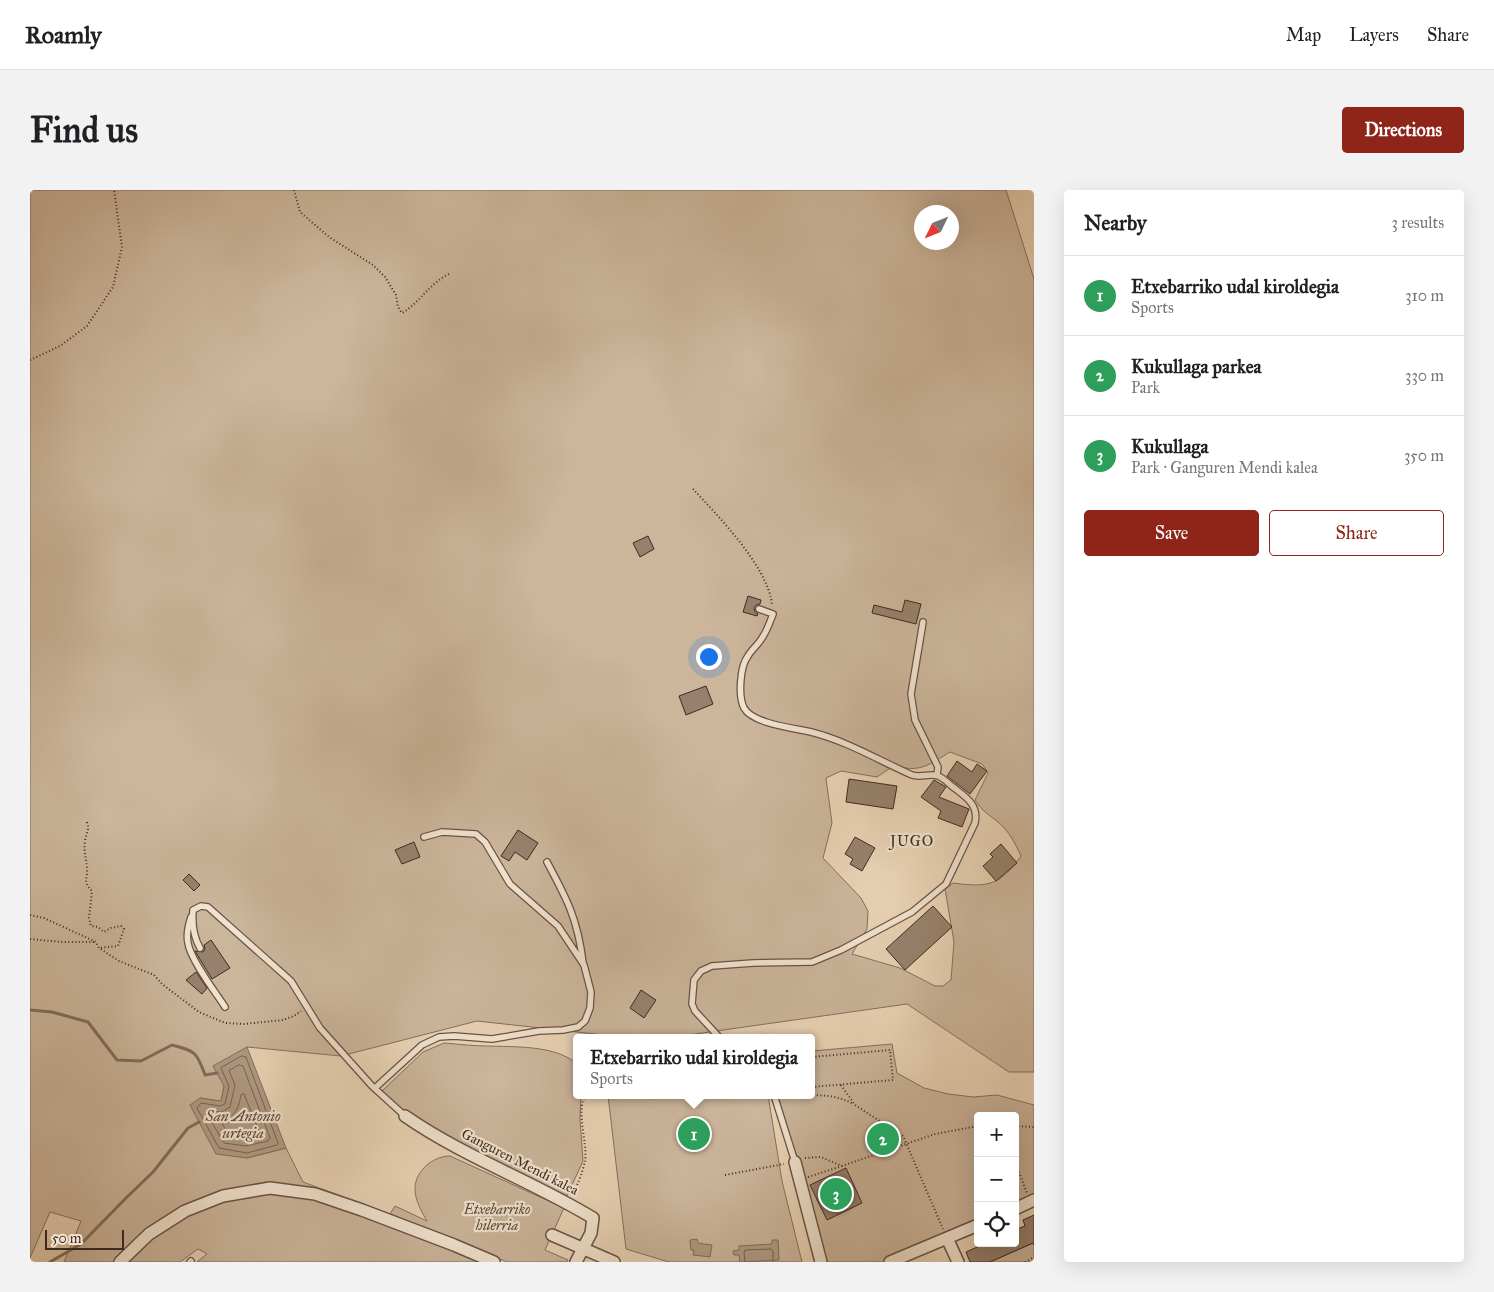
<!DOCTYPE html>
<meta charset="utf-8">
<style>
:root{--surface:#fff;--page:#f2f2f2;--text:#202124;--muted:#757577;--line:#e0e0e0;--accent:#8f2418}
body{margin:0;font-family:"IM FELL Great Primer",serif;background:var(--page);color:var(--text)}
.controls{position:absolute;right:15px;bottom:15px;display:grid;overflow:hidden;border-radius:5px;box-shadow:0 5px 20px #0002}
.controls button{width:45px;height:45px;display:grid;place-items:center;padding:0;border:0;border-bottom:1px solid var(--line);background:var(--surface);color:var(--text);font:25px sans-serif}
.compass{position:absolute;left:884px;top:15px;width:45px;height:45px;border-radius:50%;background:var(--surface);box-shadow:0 5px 20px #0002;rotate:227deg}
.scale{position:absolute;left:15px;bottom:12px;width:79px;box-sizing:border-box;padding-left:5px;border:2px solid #3f2921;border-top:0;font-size:14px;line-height:18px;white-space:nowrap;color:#3f2921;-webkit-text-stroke:4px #f0e2ce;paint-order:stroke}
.you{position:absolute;left:678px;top:466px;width:18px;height:18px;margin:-12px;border:4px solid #fff;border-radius:50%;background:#1a73e8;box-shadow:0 0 0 8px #1a73e833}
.badge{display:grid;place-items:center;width:32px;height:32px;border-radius:50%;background:var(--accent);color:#fff;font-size:16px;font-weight:700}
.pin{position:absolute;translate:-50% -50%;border:2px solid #fff;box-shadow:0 1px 5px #0006}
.popup{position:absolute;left:543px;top:844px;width:242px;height:65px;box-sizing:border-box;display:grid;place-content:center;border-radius:5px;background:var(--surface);filter:drop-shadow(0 1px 4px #0005);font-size:16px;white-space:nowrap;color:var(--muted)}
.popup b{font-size:19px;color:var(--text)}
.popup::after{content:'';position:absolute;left:50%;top:100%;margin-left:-10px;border:10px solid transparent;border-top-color:var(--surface)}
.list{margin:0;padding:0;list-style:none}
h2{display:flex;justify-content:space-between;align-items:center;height:65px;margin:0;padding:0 20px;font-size:21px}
h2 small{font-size:16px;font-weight:400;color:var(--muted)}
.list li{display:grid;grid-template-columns:32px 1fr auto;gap:15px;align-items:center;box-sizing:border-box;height:80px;padding:0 20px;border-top:1px solid var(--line)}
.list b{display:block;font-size:19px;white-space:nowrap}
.list p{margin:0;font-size:16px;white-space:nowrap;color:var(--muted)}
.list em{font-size:16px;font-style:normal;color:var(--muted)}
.actions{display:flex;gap:10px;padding:15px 20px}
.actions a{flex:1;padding:11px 0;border:1px solid var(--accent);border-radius:5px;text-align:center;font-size:18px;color:var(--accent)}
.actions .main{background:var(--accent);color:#fff}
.icon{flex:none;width:28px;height:28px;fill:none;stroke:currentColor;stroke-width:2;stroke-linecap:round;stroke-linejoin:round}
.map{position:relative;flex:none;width:1004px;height:1072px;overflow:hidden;border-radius:5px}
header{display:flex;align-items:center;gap:30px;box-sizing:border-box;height:70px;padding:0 25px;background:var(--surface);border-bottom:1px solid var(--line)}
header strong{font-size:24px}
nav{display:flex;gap:28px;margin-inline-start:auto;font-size:18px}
.intro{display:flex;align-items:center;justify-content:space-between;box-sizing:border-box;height:120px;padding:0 30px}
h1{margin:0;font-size:35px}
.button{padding:12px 22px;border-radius:5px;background:var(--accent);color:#fff;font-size:18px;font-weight:700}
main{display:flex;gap:30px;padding:0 30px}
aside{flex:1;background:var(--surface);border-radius:5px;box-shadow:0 5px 20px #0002}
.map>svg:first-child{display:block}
.green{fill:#cbb59b;stroke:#856f5e;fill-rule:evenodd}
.water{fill:#af9982;stroke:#826c5b}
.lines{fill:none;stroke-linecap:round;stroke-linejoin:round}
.shore{stroke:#776152;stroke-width:1}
.stream{stroke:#826c5b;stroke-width:3}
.building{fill:#97816d;stroke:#3f2921}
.lane-casing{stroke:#695346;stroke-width:8}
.street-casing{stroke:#695346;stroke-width:14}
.path{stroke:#3f2921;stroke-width:2;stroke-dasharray:1 2.5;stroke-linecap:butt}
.lane{stroke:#f0e2ce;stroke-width:5.5}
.street{stroke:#f0e2ce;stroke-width:11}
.labels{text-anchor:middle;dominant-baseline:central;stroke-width:4.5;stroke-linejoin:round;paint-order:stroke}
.street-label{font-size:14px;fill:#3f2921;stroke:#f0e2ce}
.park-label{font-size:14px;font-style:italic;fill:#5b4539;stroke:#f0e2ce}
.neighbourhood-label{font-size:15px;letter-spacing:1px;fill:#3f2921;stroke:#f0e2ce}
.water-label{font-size:15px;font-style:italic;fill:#5b4539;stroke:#f0e2ce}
</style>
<header>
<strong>Roamly</strong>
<nav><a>Map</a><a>Layers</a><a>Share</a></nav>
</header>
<div class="intro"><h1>Find us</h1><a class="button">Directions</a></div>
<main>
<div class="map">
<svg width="1004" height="1072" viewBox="0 0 1004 1072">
<rect width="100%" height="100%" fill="#e8d2b4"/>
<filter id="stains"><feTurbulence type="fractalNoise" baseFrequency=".004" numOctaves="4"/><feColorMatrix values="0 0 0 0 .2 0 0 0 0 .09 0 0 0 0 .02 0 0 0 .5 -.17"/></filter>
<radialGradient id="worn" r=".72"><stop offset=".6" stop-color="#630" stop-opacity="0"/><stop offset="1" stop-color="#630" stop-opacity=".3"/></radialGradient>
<path class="green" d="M0 0H976L1004 89V882H979L877 814 637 848H601L447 831 311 866 217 857 194 896 191 912 170 908 217 968 256 958 273 992 360 1024 365 1016 397 1031C385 1011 377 992 398 974 405 969 412 966 420 966L534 1018 515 1060 538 1070 537 1072H477L470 1069V1072H167L177 1064 168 1059 150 1072H34L51 1031 20 1022 0 1068ZM892 22H922V52H892ZM920 562 952 574 958 583 945 610C954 623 957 623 968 632 979 641 985 653 991 666 970 695 959 698 923 693L915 699 924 752 921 790 913 796H905L870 778 822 764 837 739 838 721 831 708 793 668 802 633 796 588 811 581 847 587 865 575C889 584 900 574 920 562Z
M414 853C428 854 442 856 457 856 484 857 524 855 546 873V905H551L550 929 553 971 537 1006 444 961 375 923 352 901 393 862Z
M862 854 867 883 894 898 918 904 943 907 967 905 1004 915V1010L985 1019V926H948V1035L860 1072H791L744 905H782V861Z
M578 905H738L752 991 772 1072H639L596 1059Z
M1004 1047V1072H960L1001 1054V1048Z"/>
<path class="water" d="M217 857 256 958 217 968 186 964 160 915 170 908 191 911 194 896 183 876Z
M667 1049 668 1053 682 1055 680 1067 663 1065 664 1060H661L660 1050Z
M742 1050H748L749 1070 710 1072 709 1065H704L703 1061 709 1060V1056L742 1054Z"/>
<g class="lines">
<path class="shore" d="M212 866 216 867 248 953 247 955 217 963 189 958 167 918 171 913 190 916 195 914 199 896 191 878Z
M209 875 213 876 240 948 238 951 216 956 194 953 177 924 180 921 192 922 200 917 205 895 199 881Z
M214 904 230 944 216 949 199 946 191 931C205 924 208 922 211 905Z
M715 1072 714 1063 715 1060 741 1059 743 1061V1072"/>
<path class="stream" d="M0 820 22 822 58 832 87 870 111 871 142 855C165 861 167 862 175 885L187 883
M20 1072 51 1054 96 1008 123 982 158 938 169 932"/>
</g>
<path class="building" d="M618 346 624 359 610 367 603 353Z
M718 406 731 410 730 414 726 415 724 418 725 422 728 424 727 426 713 422Z
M875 410 891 414 886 434 842 423 844 415 872 422Z
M676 496 683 514 656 525 649 506Z
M927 571 942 582 947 574 957 581 940 604 917 586Z
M819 589 867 596 863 619 816 612Z
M904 590 916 597 909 607 939 619 932 637 908 628 911 621 891 607Z
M488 640 508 653 497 670 485 662 479 671 471 666Z
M825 647 845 658 832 681 820 674 823 669 815 664Z
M384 652 390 667 372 674 365 660Z
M971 654 987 673 966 691 953 676 963 667 960 664Z
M159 684 170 695 164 701 153 690Z
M903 716 922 737 875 780 856 759Z
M181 750 200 778 182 789 165 761 173 762 175 759 174 755Z
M166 782 177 798 172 804 156 790Z
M611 800 626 810 614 828 600 818Z
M816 978 832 1013 797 1030 780 995Z
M1004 1025V1055L1003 1053 960 1072H940L936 1062 956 1053H985V1040L995 1036 993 1030Z"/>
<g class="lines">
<g class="lane-casing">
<path id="lane" d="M893 432 881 504 885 530 908 577 907 585
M517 672C537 709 548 730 553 773
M161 727C158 736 156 744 158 753 160 769 186 803 195 817
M170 758C163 746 162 733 163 720L171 716 178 717 261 791 290 838 342 896 375 926
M690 848 665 821 662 814 664 790 671 781 682 776 723 773 782 772 811 760 882 722 916 694 945 633C949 615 936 607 923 597 919 594 914 588 908 586 901 583 890 588 882 585 848 570 817 551 781 542 764 538 723 534 714 518 708 506 710 476 718 466 722 459 728 455 732 448 737 441 740 432 743 424L729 419
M345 898 392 855 409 847 424 846 462 849 509 841 533 840 548 837 555 831 560 818 561 802 554 775 528 736 480 694 455 652 446 644 412 642 394 647
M744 905 765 972
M160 1072 161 1071"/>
</g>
<g class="street-casing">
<path id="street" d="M375 926C434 967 502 991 563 1028L561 1043 546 1072
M765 972 791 1072
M985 1019 1004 1010
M522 1045 584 1072
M917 1048 928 1072
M90 1072 119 1044 155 1021 193 1006 240 998 285 1004 332 1020 424 1055 464 1072
M860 1072 948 1035"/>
</g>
<path class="path" d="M264 0 270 22 299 47 343 75 355 87 366 105 368 117 372 123C391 112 399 93 421 83
M0 170 30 156 57 136 83 97 92 57 84 0
M663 299C689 327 737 376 742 414
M57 632C60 640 56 643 55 651 53 663 57 669 57 679 58 691 52 690 62 701L59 728 61 736 68 737 74 742 81 738 91 736 94 739 88 756 69 758
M0 725 14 728 66 752 69 758 89 771 124 785 132 794 169 822 195 833 214 834 253 830 264 826 271 821
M0 749 31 752H64
M782 867 860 860 863 890 782 897
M811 895 825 915 873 946 913 1039
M752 908C776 906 801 901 823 914
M985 936 1004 937
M775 968 791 967 812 976 905 944 948 936
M985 972 997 1003
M695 985 754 974
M778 987 812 976
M542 1004C548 996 553 980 555 971 558 953 545 919 556 905
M995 1072 1004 1067"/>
<use href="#lane" class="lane"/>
<use href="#street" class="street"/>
</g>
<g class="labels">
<g class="street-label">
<text transform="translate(490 972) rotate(27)">Ganguren Mendi kalea</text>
</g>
<g class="park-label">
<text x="467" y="1019">Etxebarriko<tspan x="467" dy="16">hilerria</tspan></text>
</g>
<g class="neighbourhood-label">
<text x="882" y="651">JUGO</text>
</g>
<g class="water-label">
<text x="213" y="926">San Antonio<tspan x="213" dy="17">urtegia</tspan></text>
</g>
</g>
<rect width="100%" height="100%" filter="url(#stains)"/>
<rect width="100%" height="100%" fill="url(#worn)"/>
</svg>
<div class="controls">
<button>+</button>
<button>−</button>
<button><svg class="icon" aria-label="locate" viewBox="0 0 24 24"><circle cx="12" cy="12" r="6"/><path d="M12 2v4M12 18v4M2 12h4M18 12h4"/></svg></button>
</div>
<svg class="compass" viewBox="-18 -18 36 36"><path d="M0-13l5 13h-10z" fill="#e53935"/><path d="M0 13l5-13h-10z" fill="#757577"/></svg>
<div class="scale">50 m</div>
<div class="you"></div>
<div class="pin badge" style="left:664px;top:944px;background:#2e9e5b">1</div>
<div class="popup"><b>Etxebarriko udal kiroldegia</b>Sports</div>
<div class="pin badge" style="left:853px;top:949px;background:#2e9e5b">2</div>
<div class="pin badge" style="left:806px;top:1004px;background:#2e9e5b">3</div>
</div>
<aside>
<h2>Nearby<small>3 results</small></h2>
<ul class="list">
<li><span class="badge" style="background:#2e9e5b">1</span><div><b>Etxebarriko udal kiroldegia</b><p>Sports</p></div><em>310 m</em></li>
<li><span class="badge" style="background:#2e9e5b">2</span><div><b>Kukullaga parkea</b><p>Park</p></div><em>330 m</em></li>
<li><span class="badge" style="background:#2e9e5b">3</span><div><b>Kukullaga</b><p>Park · Ganguren Mendi kalea</p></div><em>350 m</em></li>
</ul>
<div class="actions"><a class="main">Save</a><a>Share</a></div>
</aside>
</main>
